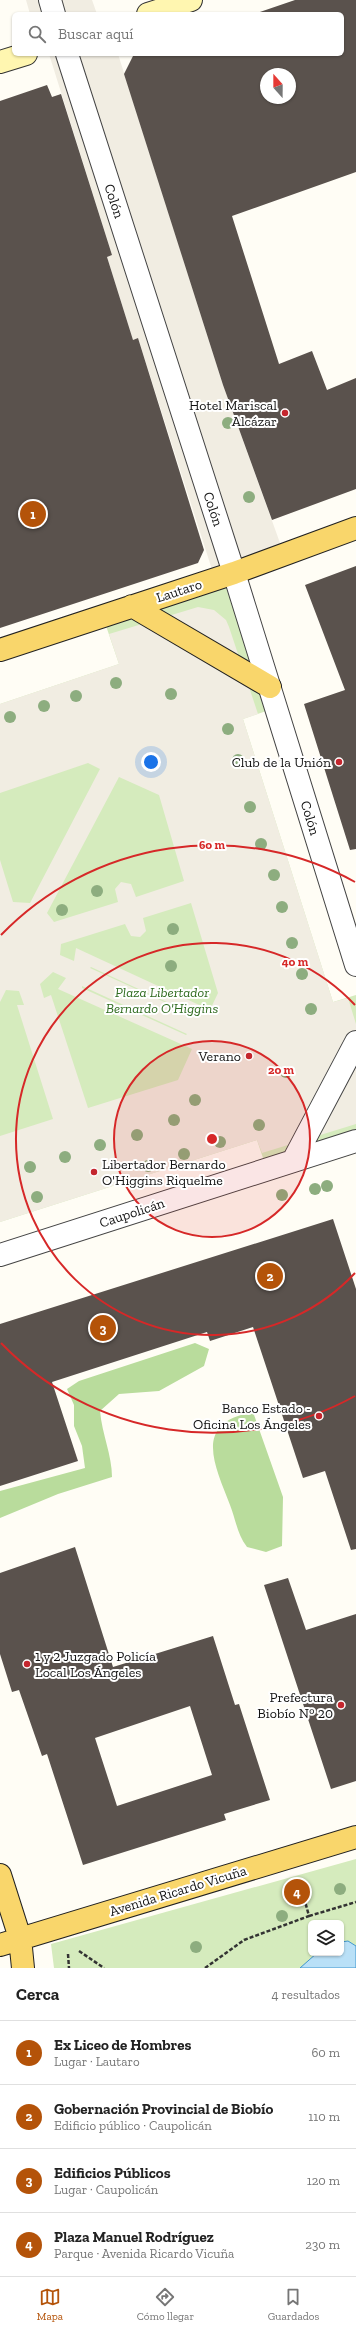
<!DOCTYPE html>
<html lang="es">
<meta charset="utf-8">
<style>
:root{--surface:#fff;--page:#f2f2f2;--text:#222;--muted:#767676;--line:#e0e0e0;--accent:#b45309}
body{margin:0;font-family:"Zilla Slab",serif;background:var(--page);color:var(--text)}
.controls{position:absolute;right:12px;bottom:12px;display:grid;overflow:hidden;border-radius:6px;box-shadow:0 1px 3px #0004}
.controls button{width:36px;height:36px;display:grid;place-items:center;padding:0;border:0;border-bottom:1px solid var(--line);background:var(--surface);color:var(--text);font:20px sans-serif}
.compass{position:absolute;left:260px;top:68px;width:36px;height:36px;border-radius:50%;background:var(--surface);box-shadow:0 1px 3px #0004;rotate:339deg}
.you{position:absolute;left:151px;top:762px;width:14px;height:14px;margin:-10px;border:3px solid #fff;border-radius:50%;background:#1a73e8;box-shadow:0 0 0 6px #1a73e833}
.badge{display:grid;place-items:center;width:26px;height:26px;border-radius:50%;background:var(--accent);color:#fff;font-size:13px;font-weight:700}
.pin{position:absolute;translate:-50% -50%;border:2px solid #fff;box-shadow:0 1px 4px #0006}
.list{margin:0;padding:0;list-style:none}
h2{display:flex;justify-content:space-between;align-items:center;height:52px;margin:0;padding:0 16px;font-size:17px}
h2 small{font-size:13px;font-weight:400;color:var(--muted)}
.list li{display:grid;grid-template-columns:26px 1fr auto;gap:12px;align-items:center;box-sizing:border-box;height:64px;padding:0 16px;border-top:1px solid var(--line)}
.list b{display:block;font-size:15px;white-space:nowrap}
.list p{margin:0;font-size:13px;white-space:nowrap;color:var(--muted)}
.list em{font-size:13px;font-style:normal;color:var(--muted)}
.icon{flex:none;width:22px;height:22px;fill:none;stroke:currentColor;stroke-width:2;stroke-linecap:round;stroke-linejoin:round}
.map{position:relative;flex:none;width:356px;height:1968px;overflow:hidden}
.search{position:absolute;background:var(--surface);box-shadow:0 1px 3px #0004;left:12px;right:12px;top:12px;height:44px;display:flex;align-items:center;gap:10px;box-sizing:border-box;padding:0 14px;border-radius:6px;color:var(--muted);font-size:15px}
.sheet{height:308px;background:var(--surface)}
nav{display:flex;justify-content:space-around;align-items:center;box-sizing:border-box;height:56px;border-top:1px solid var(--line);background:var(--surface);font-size:11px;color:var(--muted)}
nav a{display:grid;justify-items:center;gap:2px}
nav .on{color:var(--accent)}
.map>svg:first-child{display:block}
.green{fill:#d5ebbd;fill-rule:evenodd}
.forest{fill:#b9dc9c}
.plaza{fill:#f1ede2;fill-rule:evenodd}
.water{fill:#b9e0f7;stroke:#3f96cf}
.building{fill:#5a524d;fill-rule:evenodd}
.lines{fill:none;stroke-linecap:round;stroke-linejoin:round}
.minor-casing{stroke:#444;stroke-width:24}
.tertiary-casing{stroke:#444;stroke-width:24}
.secondary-casing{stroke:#333;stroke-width:24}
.primary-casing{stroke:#222;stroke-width:24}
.path{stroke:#333;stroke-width:2.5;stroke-dasharray:4 2;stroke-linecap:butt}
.minor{stroke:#fff;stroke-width:22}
.tertiary{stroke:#fff;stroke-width:22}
.secondary{stroke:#fff6b0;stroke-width:22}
.primary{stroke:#f9d66b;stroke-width:22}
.tree{fill:#8dad7f}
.ring{fill:none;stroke:#d62828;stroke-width:2}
.poi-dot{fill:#c4262e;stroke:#fff;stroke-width:1.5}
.labels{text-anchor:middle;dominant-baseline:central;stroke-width:4;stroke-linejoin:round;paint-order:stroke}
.street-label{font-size:14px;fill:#111;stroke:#fff}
.poi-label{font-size:14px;fill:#111;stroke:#fff;text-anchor:end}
.park-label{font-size:14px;font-style:italic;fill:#2f6b1f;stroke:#fff}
.centre{fill:#d62828;stroke:#fff;stroke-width:2}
.ring-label{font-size:12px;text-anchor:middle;font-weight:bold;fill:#d62828;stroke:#fff;stroke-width:4;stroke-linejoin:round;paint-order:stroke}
</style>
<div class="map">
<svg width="356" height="1968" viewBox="0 0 356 1968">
<rect width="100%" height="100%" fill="#fffdf5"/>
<path class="green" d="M231 578 272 709 243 719 333 1002 356 995V1137L266 1167 257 1140 0 1222V704L119 664 104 620Z
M356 1859V1968H54L51 1944ZM311 1923H341V1953H311Z"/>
<path class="forest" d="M195 1343 209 1349 204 1366 159 1391 119 1394 100 1411C102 1434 112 1455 112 1477L58 1494 0 1518V1491L85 1468 82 1446 74 1426V1405L67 1389 79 1381Z
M253 1412 283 1497 282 1546 266 1552 247 1547C237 1534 236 1520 230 1505 215 1465 192 1423 253 1412Z"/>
<path class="plaza" d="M26 0H92L97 14H30Z
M49 54H118L223 385 284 554 215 579 138 338 133 340 107 257 112 255Z
M198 607 214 610 226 620 229 627 258 714 243 719 333 1002 348 998 356 1024V1124L262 1153 257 1140 0 1222V1136L53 1119 17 1005H24L19 991 6 990 0 1002V860L13 902 30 903 100 769 88 763 0 793V704L119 664 109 634ZM119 777 159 795 184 881 136 897 131 884 121 882 115 889 118 902 54 922 47 913ZM191 903 218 993 210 1010 76 948 74 961 60 955 61 944 125 924 131 936 140 937 146 931 143 918ZM91 967 195 1015V1016L90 968ZM53 972 66 978 58 989 192 1049 178 1080 88 1108 51 995 44 998 40 984ZM82 986 187 1034 186 1035 82 988Z"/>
<path class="water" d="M348 1941 356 1946V1968H300L317 1953H341V1942Z"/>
<path class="building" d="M295 0H356V172L232 216 279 364 312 351 327 390 356 378V489L272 520 223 385 124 74 134 54H342V14H254ZM266 74H290V98H266Z
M47 85 52 97 61 94 112 255 107 257 133 340 138 338 204 550 198 563 0 628V101Z
M356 566V849L350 850 304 704 345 690 305 585Z
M333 1219 356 1289V1549L351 1550 325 1471 303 1478 253 1327 210 1341 207 1332 52 1382 78 1461 0 1486V1324Z
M75 1547 113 1667 213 1636 235 1705 239 1704 270 1800 224 1814 226 1820 83 1865 47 1754 42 1756 19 1690 12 1692 0 1654V1573ZM190 1706 212 1775 117 1806 95 1738Z
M288 1578 306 1630 356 1614V1781L331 1789 264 1585Z"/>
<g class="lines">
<g class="minor-casing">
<path id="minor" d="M50 0 54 14
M67 54 234 573"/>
</g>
<g class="tertiary-casing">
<path id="tertiary" d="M234 573 356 965
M293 1161 356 1042
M0 1255 356 1141"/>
</g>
<g class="secondary-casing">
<path id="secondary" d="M148 14 191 0
M0 62 26 54"/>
</g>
<g class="primary-casing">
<path id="primary" d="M132 606 270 687
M0 650 234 573 356 528
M0 1875 20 1938 23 1968
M0 1945 356 1837"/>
</g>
<path class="path" d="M309 1916 356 1902
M79 1951 104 1968
M68 1954 69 1968
M205 1968 244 1940 309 1916 300 1883"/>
<use href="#minor" class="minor"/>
<use href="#tertiary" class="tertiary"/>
<use href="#secondary" class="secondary"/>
<use href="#primary" class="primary"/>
</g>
<g class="tree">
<circle cx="228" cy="423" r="6"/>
<circle cx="249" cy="497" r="6"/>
<circle cx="116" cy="683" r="6"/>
<circle cx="171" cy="694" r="6"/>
<circle cx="76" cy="696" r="6"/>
<circle cx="44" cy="706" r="6"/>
<circle cx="10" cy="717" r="6"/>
<circle cx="228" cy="729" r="6"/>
<circle cx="238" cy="760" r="6"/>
<circle cx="250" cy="807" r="6"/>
<circle cx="261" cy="844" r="6"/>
<circle cx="274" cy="875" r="6"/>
<circle cx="97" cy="891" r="6"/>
<circle cx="282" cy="907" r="6"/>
<circle cx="62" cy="910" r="6"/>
<circle cx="173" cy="929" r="6"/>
<circle cx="292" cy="943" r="6"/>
<circle cx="171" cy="966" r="6"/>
<circle cx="302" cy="974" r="6"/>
<circle cx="311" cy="1009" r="6"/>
<circle cx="286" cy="1072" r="6"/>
<circle cx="195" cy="1100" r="6"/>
<circle cx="174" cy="1120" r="6"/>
<circle cx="259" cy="1125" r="6"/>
<circle cx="137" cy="1135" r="6"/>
<circle cx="220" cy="1142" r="6"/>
<circle cx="100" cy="1145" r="6"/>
<circle cx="184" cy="1154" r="6"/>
<circle cx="65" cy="1157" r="6"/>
<circle cx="148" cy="1166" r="6"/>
<circle cx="30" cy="1167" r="6"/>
<circle cx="327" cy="1186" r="6"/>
<circle cx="315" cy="1189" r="6"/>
<circle cx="282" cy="1195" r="6"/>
<circle cx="37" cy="1197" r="6"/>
<circle cx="340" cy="1889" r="6"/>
<circle cx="282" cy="1916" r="6"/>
<circle cx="196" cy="1947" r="6"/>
</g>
<circle cx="212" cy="1139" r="98" fill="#d62828" fill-opacity=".12"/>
<g class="ring">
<circle cx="212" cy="1139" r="98"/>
<path d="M355 1273A196 196 0 1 1 355 1005"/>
<path d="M355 1396A294 294 0 0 1 1 1343M1 935A294 294 0 0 1 355 882"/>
</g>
<g class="poi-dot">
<circle cx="285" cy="413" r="4"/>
<circle cx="339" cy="762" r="4"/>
<circle cx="249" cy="1056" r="4"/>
<circle cx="94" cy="1172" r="4"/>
<circle cx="319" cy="1416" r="4"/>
<circle cx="27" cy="1664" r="4"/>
<circle cx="341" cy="1705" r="4"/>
</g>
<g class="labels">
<g class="street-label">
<text transform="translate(114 201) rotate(72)">Colón</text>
<text transform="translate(213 509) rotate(72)">Colón</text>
<text transform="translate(179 591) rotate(-18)">Lautaro</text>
<text transform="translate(310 818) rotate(73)">Colón</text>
<text transform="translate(132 1213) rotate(-18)">Caupolicán</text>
<text transform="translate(178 1891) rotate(-17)">Avenida Ricardo Vicuña</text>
</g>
<g class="poi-label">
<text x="277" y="405">Hotel Mariscal<tspan x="277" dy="16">Alcázar</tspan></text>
<text x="331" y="762">Club de la Unión</text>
<text x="241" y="1056">Verano</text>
<text x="102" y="1164" text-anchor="start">Libertador Bernardo<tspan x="102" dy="16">O'Higgins Riquelme</tspan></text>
<text x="311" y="1408">Banco Estado -<tspan x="311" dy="16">Oficina Los Ángeles</tspan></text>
<text x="35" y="1656" text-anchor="start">1 y 2 Juzgado Policía<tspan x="35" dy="16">Local Los Ángeles</tspan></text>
<text x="333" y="1697">Prefectura<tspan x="333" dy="16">Biobío N° 20</tspan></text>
</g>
<g class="park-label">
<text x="162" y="992">Plaza Libertador<tspan x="162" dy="16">Bernardo O'Higgins</tspan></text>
</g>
</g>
<circle cx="212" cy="1139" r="6" class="centre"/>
<g class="ring-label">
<text x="212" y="849">60 m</text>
<text x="295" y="966">40 m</text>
<text x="281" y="1074">20 m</text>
</g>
</svg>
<div class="controls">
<button><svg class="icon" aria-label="layers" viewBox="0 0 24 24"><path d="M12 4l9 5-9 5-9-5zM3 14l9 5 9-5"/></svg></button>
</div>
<svg class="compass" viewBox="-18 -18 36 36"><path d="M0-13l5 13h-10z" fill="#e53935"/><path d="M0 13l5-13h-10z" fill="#767676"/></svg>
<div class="you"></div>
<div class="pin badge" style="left:33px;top:514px">1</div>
<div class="pin badge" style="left:270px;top:1276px">2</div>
<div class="pin badge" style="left:103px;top:1328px">3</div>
<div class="pin badge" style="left:297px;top:1892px">4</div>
<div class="search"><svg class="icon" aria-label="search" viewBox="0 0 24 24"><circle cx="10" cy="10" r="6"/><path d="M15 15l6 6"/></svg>Buscar aquí</div>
</div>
<section class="sheet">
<h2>Cerca<small>4 resultados</small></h2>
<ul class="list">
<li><span class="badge">1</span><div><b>Ex Liceo de Hombres</b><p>Lugar · Lautaro</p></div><em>60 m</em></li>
<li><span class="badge">2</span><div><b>Gobernación Provincial de Biobío</b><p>Edificio público · Caupolicán</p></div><em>110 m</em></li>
<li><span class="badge">3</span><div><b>Edificios Públicos</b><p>Lugar · Caupolicán</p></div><em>120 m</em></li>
<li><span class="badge">4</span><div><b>Plaza Manuel Rodríguez</b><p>Parque · Avenida Ricardo Vicuña</p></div><em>230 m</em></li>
</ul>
</section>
<nav>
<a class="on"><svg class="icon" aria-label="map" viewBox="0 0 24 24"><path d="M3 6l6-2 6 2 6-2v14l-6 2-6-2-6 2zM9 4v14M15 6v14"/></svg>Mapa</a>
<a><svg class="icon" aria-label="directions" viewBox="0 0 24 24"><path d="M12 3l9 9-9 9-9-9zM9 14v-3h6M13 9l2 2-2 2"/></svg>Cómo llegar</a>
<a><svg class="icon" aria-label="saved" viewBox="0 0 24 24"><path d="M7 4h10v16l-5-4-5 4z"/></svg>Guardados</a>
</nav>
